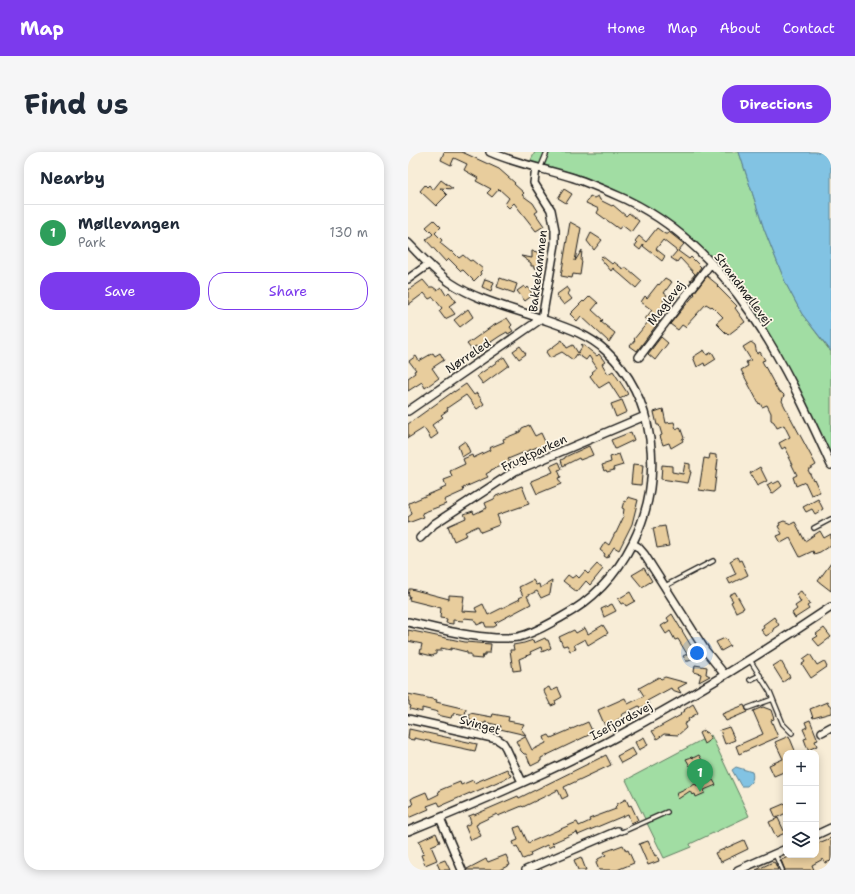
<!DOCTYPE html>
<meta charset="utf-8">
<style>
:root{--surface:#fff;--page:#f6f6f7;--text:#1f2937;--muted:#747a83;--line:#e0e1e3;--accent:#7c3aed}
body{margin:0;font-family:"Shantell Sans",sans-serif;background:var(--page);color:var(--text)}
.controls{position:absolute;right:12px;bottom:12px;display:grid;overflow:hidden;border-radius:8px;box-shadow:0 2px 10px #0003}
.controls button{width:36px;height:36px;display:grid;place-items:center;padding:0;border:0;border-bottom:1px solid var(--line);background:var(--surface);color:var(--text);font:20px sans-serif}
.you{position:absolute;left:289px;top:501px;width:14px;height:14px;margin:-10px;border:3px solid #fff;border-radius:50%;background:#1a73e8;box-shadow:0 0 0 6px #1a73e833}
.badge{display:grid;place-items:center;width:26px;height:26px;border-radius:50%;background:var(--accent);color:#fff;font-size:13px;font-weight:700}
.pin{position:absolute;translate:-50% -33px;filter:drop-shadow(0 1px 2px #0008)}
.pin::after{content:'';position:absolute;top:21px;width:14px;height:12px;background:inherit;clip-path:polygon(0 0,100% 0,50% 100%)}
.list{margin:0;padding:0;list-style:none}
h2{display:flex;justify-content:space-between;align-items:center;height:52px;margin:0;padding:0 16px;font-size:17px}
h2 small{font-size:13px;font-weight:400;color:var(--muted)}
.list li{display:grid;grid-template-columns:26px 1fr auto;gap:12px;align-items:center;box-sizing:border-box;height:56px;padding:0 16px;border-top:1px solid var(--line)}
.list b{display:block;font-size:15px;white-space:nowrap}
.list p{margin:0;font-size:13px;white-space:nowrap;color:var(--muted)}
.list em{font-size:13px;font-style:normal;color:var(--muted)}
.actions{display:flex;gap:8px;padding:12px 16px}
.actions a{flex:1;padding:9px 0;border:1px solid var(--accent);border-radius:16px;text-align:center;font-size:14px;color:var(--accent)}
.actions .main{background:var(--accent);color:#fff}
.icon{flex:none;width:22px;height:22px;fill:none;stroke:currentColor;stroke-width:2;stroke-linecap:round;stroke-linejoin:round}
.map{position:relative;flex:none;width:423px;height:718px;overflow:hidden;border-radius:16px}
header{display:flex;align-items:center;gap:24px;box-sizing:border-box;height:56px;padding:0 20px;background:var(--accent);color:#fff}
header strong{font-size:19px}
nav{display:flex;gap:22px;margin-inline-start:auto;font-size:14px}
.intro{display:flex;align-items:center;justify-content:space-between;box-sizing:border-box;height:96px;padding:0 24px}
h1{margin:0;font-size:28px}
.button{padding:10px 18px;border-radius:16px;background:var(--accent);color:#fff;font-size:14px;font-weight:700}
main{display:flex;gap:24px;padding:0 24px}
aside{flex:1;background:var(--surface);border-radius:16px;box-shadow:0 2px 10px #0003}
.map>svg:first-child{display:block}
.built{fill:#f3e3c6}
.green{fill:#a1dda3;stroke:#5e7c60}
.water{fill:#82c3e3;stroke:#598093}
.building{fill:#e8cd9d;stroke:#1c1c1c}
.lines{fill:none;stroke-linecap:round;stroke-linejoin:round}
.lane-casing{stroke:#1c1c1c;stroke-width:6}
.street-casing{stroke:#1c1c1c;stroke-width:10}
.lane{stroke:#fcf5e5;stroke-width:3.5}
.street{stroke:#fcf5e5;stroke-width:7}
.labels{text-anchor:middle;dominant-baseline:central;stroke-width:3.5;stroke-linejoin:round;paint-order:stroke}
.street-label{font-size:12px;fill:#1c1c1c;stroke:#fcf5e5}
</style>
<header>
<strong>Map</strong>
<nav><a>Home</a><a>Map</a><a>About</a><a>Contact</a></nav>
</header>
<div class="intro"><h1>Find us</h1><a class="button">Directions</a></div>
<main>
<aside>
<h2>Nearby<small></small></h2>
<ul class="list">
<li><span class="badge" style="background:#2e9e5b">1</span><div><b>Møllevangen</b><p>Park</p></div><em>130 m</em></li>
</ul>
<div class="actions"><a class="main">Save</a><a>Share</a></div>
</aside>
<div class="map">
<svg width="423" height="718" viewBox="0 0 423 718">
<rect width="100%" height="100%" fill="#f8edd7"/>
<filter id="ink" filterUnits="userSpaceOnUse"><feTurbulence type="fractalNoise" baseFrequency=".025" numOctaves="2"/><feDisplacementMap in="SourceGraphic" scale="8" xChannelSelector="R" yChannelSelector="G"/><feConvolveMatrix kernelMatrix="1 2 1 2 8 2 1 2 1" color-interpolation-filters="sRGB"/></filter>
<g filter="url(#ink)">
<path class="built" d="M423 681V718H341L378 701V703H408V688Z"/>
<path class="green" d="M127 0H331L356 77 378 132 394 162 423 200V304C383 218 340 126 260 68 243 55 221 46 202 36 194 33 186 28 177 25 159 19 140 15 122 10Z
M303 583 341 664 282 692 283 695 256 706 218 628Z"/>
<path class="water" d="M331 0H423V199L394 162 378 132 356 77Z
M328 615 344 620C346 626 344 630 339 634H333L324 618Z"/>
<path class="building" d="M36 0H54L91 17 107 31 106 32 116 41 114 43 125 51 130 59 127 61 136 74 128 79 106 51 101 56 97 52 101 46 91 37 84 45 79 41 83 37 68 29 70 26 56 18 59 12 46 6 43 13 33 8Z
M33 28 45 37 32 36 39 43 28 54 12 39 17 33 19 35 21 33 25 38Z
M156 37 164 42 158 51 150 46Z
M182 44 186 46 190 44 192 48 204 54 205 53 218 64 221 61 231 69 223 80 214 73 211 77 189 61 191 57 178 51Z
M26 68 33 75 27 81 34 88 32 91 43 100 44 99 51 106 55 103 62 109 64 108 75 117 72 120 73 122 66 129 55 118 53 119 41 107 38 110 18 88 25 82 18 75Z
M162 70 173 76 167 109 174 98 173 109H174L172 123 165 122 164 126 153 124Z
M249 76 257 82H260L261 80 276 92 270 99 281 107 283 105 293 115 283 129 282 128 287 122 272 106 269 110 263 106 269 99 255 88 248 97 257 104 254 109 235 94 236 92 232 98 227 94 229 91 227 89 231 84 238 90Z
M183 81 194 88 186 98 179 89Z
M124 99 130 100V103H133L132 106 134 107 132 117 126 116V114H123V111L113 104 124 106Z
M194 104 204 112 206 110 215 117 217 116H219L234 129 228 136 205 116 203 119 192 106Z
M299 124 310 133 309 134 329 154 327 156 337 170 320 183 308 171 315 165 304 154 303 155 298 152 277 175 274 173 270 178 262 172 287 142 286 141Z
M92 126 109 132 106 141 89 135Z
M257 126 264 130 256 141 259 143 255 149 262 154 252 166 253 167 229 199 222 194 227 188 226 187 240 170V169L237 167 244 158 233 150 237 144 239 146 250 132 251 133Z
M77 127 86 130 83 139 74 135Z
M15 128 21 135H25L29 138 33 135 38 143 41 140 48 149 41 154 47 162 37 167 31 159 34 156 25 145 21 147 16 141 0 153V138Z
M116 134 118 137 120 135 125 143 117 149 109 139Z
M159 135 162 139 160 142 164 147 156 153 148 143Z
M182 144 190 151 184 158 195 168 193 170 207 181 201 190 173 164 169 169 162 162 175 149 176 150Z
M60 157 65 165 52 175 46 168Z
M99 166 104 173 102 175 105 179 100 182 99 180 92 184 71 198 68 194 63 197 59 192 83 175Z
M253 185 260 191 247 208 240 202Z
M154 188 159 196 165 193 170 201 174 195 173 193 174 192 189 204 191 202 197 210 194 212 200 222 205 219 220 242 212 247 201 230 191 236 182 224 185 221 184 220 189 216 181 204 178 208 169 202 165 208 154 200 142 206 138 200Z
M343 190 347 193 349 202 352 200 357 208 354 209 370 239 374 241 376 243 374 249 378 257 408 313 400 318 405 328 406 327 412 340 403 343 397 330 388 334 385 325 389 323 380 305H382L377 295 374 297 371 291 382 285 376 273 369 276 366 270 363 268V261L359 253 354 255 352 251 351 252 333 218 340 214 338 210 343 208 335 195Z
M112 194 118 202 111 207 105 199Z
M296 198 299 203 304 200 308 207 297 214 296 211 289 215 285 205Z
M25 201 27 204 32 201 36 208 24 216 31 226 17 236 14 230 0 239V226L7 221 6 219 8 218 1 209 8 204 11 209Z
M96 205 101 213 75 232 69 224Z
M58 232 66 243 69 241 76 252 69 257 58 243 39 256 40 258 33 263 35 265 24 273 30 282 23 287 16 276 0 286V272L46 239V240Z
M214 248 219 260 208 265 203 252Z
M255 257 258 271 266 270 268 277 272 275 276 286 274 287 275 289 263 296 261 291 255 293 252 284 254 283 251 273H249L246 260Z
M121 273 127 284 133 281 139 294 131 298 129 295 100 307 102 310 83 318V319L78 322 80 325 55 336 56 339 36 348 38 352 14 361 16 365 0 371V365L4 362 1 353V351L38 335 36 328 44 325 42 319 57 312 55 307 64 303 65 306 82 298 81 296 96 290 95 287 112 280 114 276Z
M223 280 226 288 207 297 203 288Z
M57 289 62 300 54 305 50 294Z
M181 294 185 303 172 308 171 306 155 314 153 308 157 306V305Z
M211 302 215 313 205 316 206 318 199 320 198 318 196 319 194 313 203 310 202 305Z
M302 302 308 303V306L310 307 306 340 291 338 296 306 301 307Z
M151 310 154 317 150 318 153 325 150 326 153 332 129 342 123 329 145 320 142 314Z
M277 311 282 312V320H283L280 331 253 327 254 313 264 314V320L275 322Z
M225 312 235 313 233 333 223 332Z
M352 315 359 329 349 334 342 321Z
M371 329 374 334 364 342 359 333 364 330 365 332Z
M114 334 121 352 89 363 92 371H91V373L73 380 70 374 57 380 59 383 46 389 40 374 58 366 56 362 65 359 66 362 79 356 77 351 86 347 88 344Z
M220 345 230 348 224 372 211 398 206 395 199 406 196 404 197 402 192 398 197 390 201 393 207 381H208L216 364H215L216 357 214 356 216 349 218 350Z
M410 347 415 357 407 362 404 357 398 360 395 355Z
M376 369 383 372 387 370 397 389 412 379 416 386 423 382V393L412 400 406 402 405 399 392 405 382 386 373 391 369 384 374 382 370 374 372 373 371 371Z
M257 374 261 394 249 396 245 376Z
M329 405 331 409 333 408 340 423 322 432 319 426 328 422 322 409Z
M423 411V439L410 429Z
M189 412 195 417 182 433 178 429 169 440 155 429 160 423 164 426 168 423 171 426 177 419 180 422Z
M236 416 244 429 234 435 224 423Z
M125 428 128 433 131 432 132 436 144 429 142 442 133 446 129 439 119 444 123 452 87 471 89 473 86 475H78L76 470 69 473 66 467 56 466 55 469 45 468V472L38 471 39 467 32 466 33 456 1 448 2 444H0L1 437H3L41 447V443L56 444 54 459 69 460 67 456 75 452 80 463 112 447 111 446 115 444 111 435Z
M393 439 402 452 399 454 401 457 387 466 384 461 389 457 387 454 393 450 388 442Z
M222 440 227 449 218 454 216 451 213 452 210 447Z
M327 440 336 456 328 460 323 450 325 449 321 443Z
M204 452 208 459 196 465 193 457Z
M264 462 288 502V504L281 509H278L275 504 279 502 270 487 267 488 262 479 258 482 253 474 261 469 259 466Z
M366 465 371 473 365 477 366 479 358 484 353 478 356 476 355 473Z
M195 473 200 481 180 493 177 487 166 493 168 497 162 499 159 493 155 494 151 485 166 478 168 481 177 476 180 482Z
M416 476 423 485 411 494 405 487 410 484 408 482Z
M0 478 57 490 83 492 82 501H77V503H75L74 507 63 506V502H59V500L43 496V498L33 496V499H28V502L24 504 12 501 14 492 0 489Z
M137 486 138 488H140L143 496 134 500 133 495 122 500 123 502 111 507 113 518 105 519 102 498H106L105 493 116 491 125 488 126 491Z
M317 486 322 494 313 499 308 490Z
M402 502 409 513 416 509 419 515 403 526 394 512 397 510 395 507Z
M373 509 382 525 375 530 365 514Z
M287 513 299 515 298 522 302 524 291 530 293 522 286 520Z
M251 525 253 527 257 525 279 531 270 536 273 541 264 538 263 536 239 549 241 552 232 556 231 554 213 563 215 565 207 569 210 575 205 578 202 571 197 574 190 558 217 546 220 552 236 544 231 536Z
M141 535 143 539 150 536 154 545 147 549 148 552 143 554 135 538Z
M0 542 29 548 28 550 58 557 57 563 47 561 46 563H44L43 566 29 563 30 560 14 556V560L2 557 3 554 1 553V549H0Z
M419 550 421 554H423V561L405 566 402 557Z
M285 552 290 561 280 567 281 569 276 572 278 576 270 583 256 582 249 587 244 579 273 563 272 562 277 559 276 558Z
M336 553 339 560 318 569 314 562Z
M355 555 363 558 366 567 363 568 370 585 331 602 328 594 355 582 345 559Z
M62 561 84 565 85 562 101 565 100 569 116 572 113 577 118 583 92 577 93 574 77 570V572L74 571V573L62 571 63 567H61Z
M402 568 410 588 407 589 409 594 400 598 396 587 399 586 395 577 399 575 397 570Z
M180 570 185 581 133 606V609L123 614 118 602H116L113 599 108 589 117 584 124 598 138 591 136 585 141 583 143 586Z
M321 575 327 588 317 592 312 578Z
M1 577 69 592 67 599 6 586V588L0 587Z
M296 578 297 581 299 580 303 587 296 592 291 581Z
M381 584 388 601H378V619L366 624 361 613 375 607 367 590Z
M236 585 240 593 231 598 227 590Z
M224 596 228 603 213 611 209 604Z
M198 603 203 613 156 635 160 644 154 647 150 638 115 655 114 654 90 664 89 662 70 671V672L68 673 73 684 63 688 57 674 63 671 61 664 66 662V663L110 644 111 646Z
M291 603 294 608 282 614 278 607 284 605 285 606Z
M99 617 103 624 62 642V641L32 654 30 650 19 654 21 657 0 666V655L5 653 3 647 6 645 18 640 21 647 31 642 30 639 37 636 52 630 53 633 65 628 66 631Z
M305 628 308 633 296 638 297 641 288 645 287 642 284 643 282 639 270 647 268 641 285 633 288 632 289 634Z
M218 647 221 654 223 653 230 668 223 671 220 662 170 683 169 680 144 691 146 693 140 696 139 693 122 701 123 704 115 707 109 694 107 695 105 690 110 688 106 676 112 674 120 691 169 670 171 674 182 669 181 667 208 657 207 655 209 653V652Z
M378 651V661L368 666 364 657Z
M370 666 377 681 368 685 361 670Z
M28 681 32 690 23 694 29 708 17 713 13 703 16 702 11 689Z
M423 686V709L417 711 415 707 404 713 406 718H377L373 708 385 703H408V692Z
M336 688 340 697 313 710 311 706 310 707 307 701Z
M240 689 247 704 249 703 251 709 240 713 231 692Z
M215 693 218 699 220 698 226 711 209 718H191L188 711 190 707 198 703 196 700Z
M98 703 102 713 91 718H59V717L78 707 80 710Z
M173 705 178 718H170L166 708Z
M37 708 42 718H32L29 711Z
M365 710 367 711 370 718H348Z"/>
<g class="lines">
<g class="lane-casing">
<path id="lane" d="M132 17 139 0
M406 376 423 367
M257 434 305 409
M342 508 362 540 375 572 384 581
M342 528 352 523
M340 556 365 547
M209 679 214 680 259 660
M367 702 374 718"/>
</g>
<g class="street-casing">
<path id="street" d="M82 0C109 12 138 17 166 26 184 32 201 40 219 48 324 98 377 212 423 313
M0 91C14 105 27 120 43 131 70 149 104 156 134 167
M0 127 21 112
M231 205 303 111
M0 259 130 169 131 166
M12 386 26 372 107 319 237 264
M225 392 230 395 236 402 297 498 317 523
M0 470C31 477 79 490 110 485 125 482 139 473 152 466 216 432 252 359 242 287 237 253 224 223 198 199 180 182 157 175 134 167L147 92V78L143 58 126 31 128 16
M0 567 89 587 95 591 98 596 114 630
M414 580 423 575
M32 666 54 718
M0 679C67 652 133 624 197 591 275 550 350 504 423 455
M408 683 423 676
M118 718 209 679
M330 718 378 697"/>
</g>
<use href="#lane" class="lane"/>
<use href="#street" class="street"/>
</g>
</g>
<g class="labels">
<g class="street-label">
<text transform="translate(130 119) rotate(-83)">Bakkekammen</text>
<text transform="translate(335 137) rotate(53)">Strandmøllevej</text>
<text transform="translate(258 151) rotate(-52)">Maglevej</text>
<text transform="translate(60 204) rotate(-34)">Nørreled</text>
<text transform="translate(126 301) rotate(-25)">Frugtparken</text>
<text transform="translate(213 569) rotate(-28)">Isefjordsvej</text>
<text transform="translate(72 573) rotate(16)">Svinget</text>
</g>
</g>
</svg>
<div class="controls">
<button>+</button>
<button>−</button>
<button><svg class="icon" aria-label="layers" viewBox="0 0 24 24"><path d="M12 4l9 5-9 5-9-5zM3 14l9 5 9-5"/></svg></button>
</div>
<div class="you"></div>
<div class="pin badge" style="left:292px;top:640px;background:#2e9e5b">1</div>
</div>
</main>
